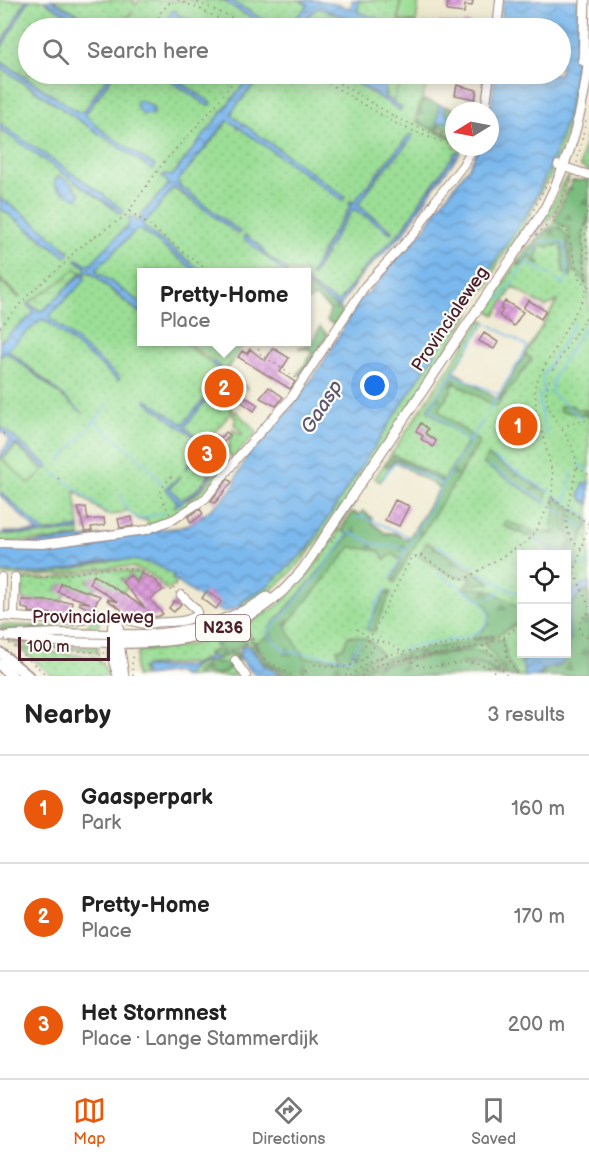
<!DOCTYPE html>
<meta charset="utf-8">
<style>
:root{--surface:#fff;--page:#f6f6f6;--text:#222;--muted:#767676;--line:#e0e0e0;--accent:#ea580c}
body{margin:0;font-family:"Balsamiq Sans",sans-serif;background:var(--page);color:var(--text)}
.controls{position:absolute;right:18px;bottom:18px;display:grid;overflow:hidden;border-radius:0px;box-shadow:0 3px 15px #0003}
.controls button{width:54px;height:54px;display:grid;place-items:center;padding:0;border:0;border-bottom:2px solid var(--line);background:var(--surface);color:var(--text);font:30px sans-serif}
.compass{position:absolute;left:445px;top:102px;width:54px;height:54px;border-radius:50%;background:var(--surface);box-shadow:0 3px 15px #0003;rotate:260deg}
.scale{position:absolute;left:18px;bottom:15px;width:92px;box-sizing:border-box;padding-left:6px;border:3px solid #4a1f2b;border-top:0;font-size:16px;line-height:21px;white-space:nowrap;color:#4a1f2b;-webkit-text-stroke:4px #fdfcf7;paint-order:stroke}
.you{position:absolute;left:375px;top:386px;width:21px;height:21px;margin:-15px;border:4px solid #fff;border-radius:50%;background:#1a73e8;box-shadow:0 0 0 9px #1a73e833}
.badge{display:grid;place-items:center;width:39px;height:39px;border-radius:50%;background:var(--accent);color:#fff;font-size:20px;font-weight:700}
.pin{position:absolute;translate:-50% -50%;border:3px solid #fff;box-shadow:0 2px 6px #0006}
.popup{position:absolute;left:137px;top:268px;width:174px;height:78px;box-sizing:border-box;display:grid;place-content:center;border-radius:0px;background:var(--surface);filter:drop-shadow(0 2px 4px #0005);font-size:20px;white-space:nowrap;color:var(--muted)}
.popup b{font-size:22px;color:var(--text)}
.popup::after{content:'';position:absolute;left:50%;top:100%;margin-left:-12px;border:12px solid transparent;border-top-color:var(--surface)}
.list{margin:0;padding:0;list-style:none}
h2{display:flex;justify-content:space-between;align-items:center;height:78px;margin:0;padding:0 24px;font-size:26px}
h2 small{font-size:20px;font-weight:400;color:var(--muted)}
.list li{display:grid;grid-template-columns:39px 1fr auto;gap:18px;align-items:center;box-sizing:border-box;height:108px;padding:0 24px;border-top:2px solid var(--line)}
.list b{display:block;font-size:22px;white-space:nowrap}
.list p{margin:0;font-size:20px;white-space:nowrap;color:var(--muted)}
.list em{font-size:20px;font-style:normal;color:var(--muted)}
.icon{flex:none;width:33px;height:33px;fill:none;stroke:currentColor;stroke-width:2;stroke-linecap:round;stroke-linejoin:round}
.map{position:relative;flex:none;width:589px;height:676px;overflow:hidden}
.search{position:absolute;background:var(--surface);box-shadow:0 3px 15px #0003;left:18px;right:18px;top:18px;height:66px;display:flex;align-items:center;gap:15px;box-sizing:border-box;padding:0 21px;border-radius:33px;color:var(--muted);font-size:22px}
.sheet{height:402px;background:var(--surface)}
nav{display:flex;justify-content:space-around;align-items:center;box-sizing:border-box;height:84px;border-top:2px solid var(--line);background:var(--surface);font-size:16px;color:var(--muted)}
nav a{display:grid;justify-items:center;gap:3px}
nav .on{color:var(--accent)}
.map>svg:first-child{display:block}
.grass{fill:url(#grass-dots);stroke:#727e60;stroke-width:1.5;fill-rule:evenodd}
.forest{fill:url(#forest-firs);stroke:#636e55;stroke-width:1.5}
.wetland{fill:url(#wetland-marsh);stroke:#727e60;stroke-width:1.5}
.garden{fill:url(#garden-furrows);stroke:#727e60;stroke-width:1.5}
.pitch{fill:#9bde96;stroke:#727e60;stroke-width:1.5}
.water{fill:url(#water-waves);stroke:#626c8c;stroke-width:1.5}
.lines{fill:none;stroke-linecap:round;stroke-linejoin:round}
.stream{stroke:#7ab8ed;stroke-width:1.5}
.building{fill:url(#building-cross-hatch)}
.minor-casing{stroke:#9c847e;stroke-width:10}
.major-casing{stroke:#9c847e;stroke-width:11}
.highway-casing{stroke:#9c847e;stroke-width:13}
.path{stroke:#9c847e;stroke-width:1.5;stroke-dasharray:1.5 4.5;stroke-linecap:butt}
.minor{stroke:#fff;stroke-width:8}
.major{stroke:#fff;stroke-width:9}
.highway{stroke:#fff;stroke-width:10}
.path-bridge{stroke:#9c847e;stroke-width:1.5;stroke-dasharray:1.5 4.5;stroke-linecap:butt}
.labels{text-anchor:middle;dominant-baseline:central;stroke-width:4.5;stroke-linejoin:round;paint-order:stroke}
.shield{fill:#fdfcf7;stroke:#806168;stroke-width:1.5}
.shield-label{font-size:16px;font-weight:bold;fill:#4a1f2b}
.street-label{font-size:18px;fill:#4a1f2b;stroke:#fdfcf7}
.water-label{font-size:20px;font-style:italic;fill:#5b556f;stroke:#fdfcf7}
</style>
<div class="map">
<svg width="589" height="676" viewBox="0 0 589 676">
<defs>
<pattern id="grass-dots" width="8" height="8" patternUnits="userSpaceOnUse" patternTransform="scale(1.5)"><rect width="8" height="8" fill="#9bde96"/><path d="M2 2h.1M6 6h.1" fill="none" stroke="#87be81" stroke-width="1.8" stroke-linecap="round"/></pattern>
<pattern id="forest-firs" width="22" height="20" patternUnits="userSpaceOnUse" patternTransform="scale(1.5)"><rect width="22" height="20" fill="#7cbd7f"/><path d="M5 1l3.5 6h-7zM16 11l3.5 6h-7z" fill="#689968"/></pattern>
<pattern id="wetland-marsh" width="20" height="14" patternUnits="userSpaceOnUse" patternTransform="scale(1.5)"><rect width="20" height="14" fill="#9bde96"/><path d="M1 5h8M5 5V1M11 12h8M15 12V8" fill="none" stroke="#87be81"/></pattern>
<pattern id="garden-furrows" width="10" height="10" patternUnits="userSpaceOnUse" patternTransform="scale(1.5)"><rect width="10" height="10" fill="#9bde96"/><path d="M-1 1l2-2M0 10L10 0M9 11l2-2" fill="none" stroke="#87be81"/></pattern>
<pattern id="water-waves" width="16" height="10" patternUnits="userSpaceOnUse" patternTransform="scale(1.5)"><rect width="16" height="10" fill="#7ab8ed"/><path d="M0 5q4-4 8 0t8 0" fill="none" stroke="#6695c0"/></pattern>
<pattern id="building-cross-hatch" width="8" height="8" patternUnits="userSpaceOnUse" patternTransform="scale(1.5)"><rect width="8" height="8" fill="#db9ddb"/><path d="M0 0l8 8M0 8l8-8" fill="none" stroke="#b47fb2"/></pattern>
</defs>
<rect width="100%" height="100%" fill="#fdfcf7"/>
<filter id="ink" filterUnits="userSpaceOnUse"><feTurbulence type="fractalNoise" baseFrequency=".0167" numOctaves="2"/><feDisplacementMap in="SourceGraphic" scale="12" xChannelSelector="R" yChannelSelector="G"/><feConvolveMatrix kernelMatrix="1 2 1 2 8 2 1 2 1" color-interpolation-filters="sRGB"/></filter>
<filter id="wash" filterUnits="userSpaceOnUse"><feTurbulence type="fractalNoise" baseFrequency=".008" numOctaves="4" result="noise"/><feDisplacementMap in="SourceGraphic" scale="24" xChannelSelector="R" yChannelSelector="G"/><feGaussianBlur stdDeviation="1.35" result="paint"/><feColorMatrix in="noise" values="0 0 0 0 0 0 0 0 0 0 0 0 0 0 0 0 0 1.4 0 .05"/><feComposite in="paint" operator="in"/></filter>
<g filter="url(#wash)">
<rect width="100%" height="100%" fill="#efead1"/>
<path class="grass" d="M0 0H26L0 46Z
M29 0H45L50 5 91 28H28V74H109L84 112H78L2 62 0 63V50Z
M52 0H135L133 3 136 5 139 0H222L268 28H122L133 11 116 28H104Z
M230 0H300L308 5 288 27 276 28Z
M359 0H401L398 20 399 22 416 24V28H404L357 12Z
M576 0H582C580 66 576 118 549 180H547L520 232 498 263 488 286 479 294 469 314C433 369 398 425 361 479 326 529 299 579 242 609V602L266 587 307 550 531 205C566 136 582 77 576 0Z
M318 8 377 28H299L311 13Z
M1 68 153 170 155 166 104 132 85 115 114 74H161L181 88 211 103 169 74H252L172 176H162L169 184 141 215 142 218 139 221 128 219 130 223 91 264H86L76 261 85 266 86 270 42 312 28 303 27 305 33 311V314L0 342V281L19 298 20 297 0 279V208L48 244 70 252 28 217 0 198V129L121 214 123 211 101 193 0 124ZM60 176 72 184 80 194 78 199 59 190Z
M263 74H342L400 110 402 108 384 96 387 74H431L415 118 417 122 454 140V147H461L460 153 457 151 422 199 404 228 364 269 338 303 309 285 307 281 306 272H203L143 227 142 223 148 220 173 188 240 232 179 185 178 181 229 120 342 200 345 197 232 116 233 110ZM410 134 408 143 376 179 358 205 392 231 391 233 355 209 352 211 341 226 313 276C316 260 325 244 334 231 340 222 350 212 351 201L353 203Z
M589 122V171L580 166Z
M569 177C559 207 556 214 533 236L556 198 562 183Z
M589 179V676H298C275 663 253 654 247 625 259 617 272 611 283 601 311 576 331 543 353 512L359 515 363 511 372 518 371 522 385 533H394L408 540 440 488 394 461 380 482 375 478 482 319 486 322 453 371 498 400 557 301 545 307 513 287 495 315 487 310 517 263 519 265 531 253 536 257 539 250V243L555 246 562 244 563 272 571 277 568 245 547 230 530 249H526L547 228 554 224 563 209 572 183ZM522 554H566V654H522Z
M136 230H141L197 272H142L141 303 97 272 96 269Z
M87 271 98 278 109 289 141 314 142 342H183L209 361 210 359 186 342H244L226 371 213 362 225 375 214 392 233 410 205 444 188 430 202 444 186 469 192 463 209 474V476L196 490 181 500 170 488 181 475 168 488 177 502C194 502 217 476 222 461L226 468 206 496 166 520 148 526 147 520H139L127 510 120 514 106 515 75 491 79 527 44 532 0 493V459L14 444 36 461 49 466 0 426V356L6 352 53 387 9 351V348L42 319 53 324 118 380 119 379 50 318V315Z
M236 411 257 432 233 458 227 452 233 429 240 435 242 433 234 424 236 419 232 415Z
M352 503 354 505C333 535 313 567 286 593 245 633 185 647 129 650 136 644 182 642 196 638 274 619 310 567 352 503Z
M80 530V536L53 540 0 542V534H40Z
M128 558 159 565 174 575 172 578 177 582 172 588 165 589C140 552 93 571 56 575 38 577 19 575 0 575V572H55Z
M108 569 141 573 139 579 135 581 130 575 124 580 122 578 121 579 128 587 122 593 89 579 87 581 97 586 90 593 61 584 59 589 56 588 55 591 66 593 61 602 22 600 23 583 18 582 20 579H50Z
M242 627 265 662 288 676C267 676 258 655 247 641H228L216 645 217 649 208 653 210 657 191 665 189 663 151 665 141 668 143 676H136L135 666 138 652 192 645Z
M0 629H98V631H1Z
M9 640 52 646 98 647V652L12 642Z
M17 646 57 653 98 657C99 662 107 667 109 676H53Z
M231 654 245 676H241L231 663V668L236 676H186L195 665Z"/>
<path class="forest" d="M423 100 462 111H454V133L438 125 439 129 454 136V140L418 122V114Z
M589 180V216L583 235 586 285 580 275 573 271 569 229 554 221 572 181Z
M559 227 567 236 571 278 563 272 562 244 547 247 539 244V250L536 257 540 264 533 262 530 253 524 263 519 265 517 263 526 249H530L547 230Z
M307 285 341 309 344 314 335 324 327 321 330 309 315 297 307 301Z
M320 327 328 335 302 376 298 374 312 354 309 349 298 348 311 344Z
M525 354 532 359 496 407 455 383 439 411 480 442 409 555 395 582 392 581 402 558 398 559 393 554 385 560 379 551 351 547 286 626 304 658 343 659 338 655 337 649 344 647 348 636C367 636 372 641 382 655L366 661 346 676H295L268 663 255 643 268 636V630L341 546 349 535 341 530 353 512 359 515 363 511 372 518 371 522 385 533H394L408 540 468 441 427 410 453 371 498 400Z
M570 405 577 409 589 410V416L560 411 559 407Z
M394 455 442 479 441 482 395 459 388 467 385 466Z
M488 456 547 492 545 503 483 464Z
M554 497 568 506C558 522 567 537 578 549V560L575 569 567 560 566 554H560L532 538 537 532H554L552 523 557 507 554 504Z
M570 507 589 521 580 543H576C565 532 567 521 570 507Z
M505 521 534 531 529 537 504 526Z
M427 542 491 583 466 585 471 577 452 576 419 556Z
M462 588 488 589 521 608V621L500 634 474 639 473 635 484 629 491 614C487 601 473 595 462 588Z
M589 588V676H539C543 669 561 659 569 652 568 630 564 599 589 588Z
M387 591 391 592 377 622 375 632 366 629Z
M490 638H496C469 651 437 653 408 658L404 653Z
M503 639 507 659 517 676H508L494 655 485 646Z
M245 640 247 642 236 649 240 661 236 659 231 650H229L231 654 216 659 208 655 217 649 218 646 214 644 215 642 219 644 228 641Z
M470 650C488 650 496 662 505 676H499C489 663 475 659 459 663L484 665 498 676H363L381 665Z
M401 654 406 658C388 661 373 663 359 676H351L369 663Z
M208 662 227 663 229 668C223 676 213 675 202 671L199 674 200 676H195V672Z"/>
<path class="wetland" d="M384 74H403L393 102C383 94 382 86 384 74Z
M75 269 82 272 42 312 28 303 57 284Z"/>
<path class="garden" d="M100 617 98 629H0V625L88 627 89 623Z"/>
<path class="pitch" d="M401 0H419L416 23 399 20Z
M16 446 43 470 30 484 3 460Z"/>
<path class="water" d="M26 0H29L0 50V46Z
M45 0H52L104 28H91L50 5Z
M222 0H230L278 28H268Z
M300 0C320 0 329 1 348 8L352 5V0H359L358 12 404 28H377L318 8 311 13 299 28H286L308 5Z
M503 0H576L578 22 576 65 567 117 550 167 532 205 307 550 266 587 242 602 241 606 230 611 222 612 218 608 216 609 172 578 174 575C134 549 100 562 56 572 39 576 18 572 0 572V547L183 527C200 519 226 500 235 483 236 480 236 477 238 474 242 466 246 461 248 452L292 407 324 361 360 299 369 292 397 257 425 229 436 210 469 167 479 147H490V113L495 74H560V28H500Z
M174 10 182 18 193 20 194 27 188 28 181 24 170 22 169 20V14Z
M1 62 78 112 84 111 109 74H114L85 115 104 132 155 166 153 170 2 68 0 70Z
M161 74H169L211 103 208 106Z
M252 74H263L233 110 232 116 345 197 342 200 228 120 178 181 179 185 240 232 238 234 178 190 173 188 148 220 142 223 144 227 203 272H197L141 230H136L96 270 97 272 141 303V314L89 271 85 274 84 281 50 315V318L120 378 118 380 45 320 42 319 9 348 10 351 84 414 7 352 0 356V342L33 314V311L27 305 28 303 37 310 42 311 86 270 85 266 76 261 77 259 86 264 91 263 130 223 129 216 139 221 141 219V215L169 184 162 176 165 174 172 176Z
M342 74H387L384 96 402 108 400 110Z
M140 100 150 105 154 109V114L143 115 137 108 136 103Z
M439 105 443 106 447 116 452 120 441 123 437 122Z
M0 124 101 193 124 211 122 214 0 129Z
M410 134 413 135 408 143 376 179 358 205 392 231 391 233 354 209 341 226 312 276 310 275 332 234 350 208 349 204 350 201 353 203Z
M457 151 460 153 434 187 404 233 360 276 339 308 307 285V280L309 285 338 303 364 269 404 228 422 199Z
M60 176 72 184 80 194 78 199 59 190 55 185V180Z
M0 198 28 217 70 252 66 257 0 208Z
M245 235 260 246 266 255 287 270 285 272C270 261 258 249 243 238Z
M213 361 248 389 226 375 185 427 205 444 200 450 201 442 145 401 146 399 183 424 224 375V372L211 364Z
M0 426 49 466 46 469 16 444 0 459C0 450 9 447 9 439L0 430Z
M197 451 195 460 211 472 221 461 222 462 199 490 175 507 174 505 177 502 165 488 181 476 170 488 181 500 196 490 209 476V474L193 463 185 469Z
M589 482V504L582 500 580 493 584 483Z
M1 492 44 532 79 527 80 530 40 534H3V532H38L0 495Z
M589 582V588C550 606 586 649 556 668L553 666 543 670 539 676H525L522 663 524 654H566L567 595 571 590Z
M246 645 249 646 264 665 283 676 255 675 246 666 239 654 241 648Z
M211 656 219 659C201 662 198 659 186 676H182L177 672 145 676 143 669 144 667 191 666Z"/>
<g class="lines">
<path class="stream" d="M589 146 586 157H589
M529 263 551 276
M500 299 542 240 563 243 565 245 568 276 564 285 556 280
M468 349 484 324 487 323 527 346V348L487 413
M462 358 465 353
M458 365 429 409 469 442
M453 374 498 394
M582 418 551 393 554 376 589 319
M94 420 145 463 162 483
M512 428 539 443
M547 435 541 412 539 395 544 394 543 376 574 324
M494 458 550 492
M60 461 108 405
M579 465 589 470
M489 466 548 503
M52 471 108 513
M382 480 394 463 398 462 442 484
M119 494 129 512 139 519 163 513
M555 496 566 502 572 472
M552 506 565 515
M572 506 589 517
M356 518 361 516 410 537
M569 518 584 528 586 524
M533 538 563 554
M437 545 476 568
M566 557 577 562
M581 565 587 566 589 558
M437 573 484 602 500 591
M480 573 522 596
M566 576 575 562
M390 579 443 484 483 420
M367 630 376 605 386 589
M360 641 350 659 285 651 266 633C297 602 325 569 349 532L376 545 398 546 405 550
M401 649 467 637 479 631 488 622 489 614 485 607"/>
</g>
<g id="blocks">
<path class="building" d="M448 0 473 1 472 6 465 5 464 13 447 11Z
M438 22 462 25 463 22 474 24V28H423L424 23 438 25Z
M457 85 477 90 475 99 455 95Z
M528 300 546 311 541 319 523 308Z
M505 301 523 312 514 326 499 316 503 310 500 309Z
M484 333 498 342 494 349 479 341Z
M273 348 289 358 280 372 295 382 290 389 238 357 242 351 247 354 250 349 265 361Z
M225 381 231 387 224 395 217 390Z
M269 387 283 397 276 406 260 398Z
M238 392 258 405 254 411 235 397Z
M421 423 428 429 425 433 436 441 433 447 421 439 423 436 416 431Z
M226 432 230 435 222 444 219 441 203 461 199 458 212 438 216 435 220 438Z
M228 479 232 482 215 503 211 501Z
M395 500 409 506 399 526 385 520Z
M86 507 88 520 104 518 105 525 91 527 92 531 85 532 78 508Z
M200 509 203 514 191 523 188 517Z
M132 517 133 526 120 528 118 519Z
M141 573 156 581 163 590 150 599 163 614 159 616 147 618 139 617 135 612 133 615 121 613V609L107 600 108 599 118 602 89 583 94 575 145 608 122 582 130 575 137 583Z
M61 583 100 596 93 608 89 609 79 604V602L90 603 58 592Z
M207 591 221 602 216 609 202 598Z
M22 600 72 602 71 609H69L68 615 29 612 30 610 22 608Z
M174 601 181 604 174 612 169 608Z"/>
</g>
</g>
<g filter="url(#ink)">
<use href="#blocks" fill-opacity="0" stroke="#9c847e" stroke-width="1.5"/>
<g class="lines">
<g class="minor-casing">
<path id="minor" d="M497 28 500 0
M485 111 490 74
M558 165 589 175
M0 543 43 544 146 530 174 519 205 499 239 456 291 398 365 286 418 229 435 201 463 165 473 147
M0 616 74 621 88 619
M0 616 1 577
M14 617 15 577
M116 621C126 616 134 623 144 624 149 625 149 624 154 623 168 621 185 624 197 615V610L181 595
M12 635 57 633 112 634V626L116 621
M0 636 56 642 119 643V625C110 613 100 611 86 616L84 618
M235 660 246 676"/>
</g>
<g class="major-casing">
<path id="major" d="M583 61 585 0
M118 676 112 656V634C165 638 223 627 267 597
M124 676 119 643C176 645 233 634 277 596 287 588 295 578 303 569L544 210C569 161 585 107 589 53"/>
</g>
<g class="highway-casing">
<path id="highway" d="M0 653 28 676
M0 665 12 676"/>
</g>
<path class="path" d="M178 0 202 10 237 28
M192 0 227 15 249 28
M153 28 158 22 159 14 172 0
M313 74 398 125 449 145H454
M324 74 397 118 454 143
M577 163 586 121
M130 211 210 272
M531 215 548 181H550
M553 221 567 230 579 278 589 287
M589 222 585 232 589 262
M536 235 552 221 572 176
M84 271 87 273
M287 272 290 269
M0 327 28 295 64 264 77 249 125 216 163 163 214 107 239 74
M258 342 259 353 296 378
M562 428 576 422 589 420
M3 434 6 431
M193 437 195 435
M577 467 589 475
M58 479 61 475
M553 499 589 524
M170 514C157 491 157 492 175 473
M331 542 337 533
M581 548C551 528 577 491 576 463 576 436 542 417 547 388 552 365 577 333 589 312
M575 573 589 607
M22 577C31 577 41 578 50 577 88 574 138 552 165 590H172L176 593
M180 580 183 575
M566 583C583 562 578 548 589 526
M173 589 178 583
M589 613C580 618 577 626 582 635L589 638
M246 628 264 659 293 676
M504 638 507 656 518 676
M483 646 494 657 507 676
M49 649 104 653
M100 654V659L106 664
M29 660 48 676
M133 676 132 665 134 652
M301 676 311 665C321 664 330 667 340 667 361 667 370 653 380 637
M346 676 350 666 370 638 355 628
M350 676 368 662 387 655 491 637 503 636
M361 676 367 670 379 664 482 646 504 637 522 623
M498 676C480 651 448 669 423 666 412 665 405 654 397 648 389 642 379 641 370 638L410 560 420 555 456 577 465 579 529 540 536 530 552 499 553 475 536 408 535 384 585 295 587 285 581 235 589 205"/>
<use href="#minor" class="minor"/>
<use href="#major" class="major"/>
<use href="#highway" class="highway"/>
<path class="path-bridge" d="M0 635 29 660"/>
</g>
</g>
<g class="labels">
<rect class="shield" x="196" y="615" width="54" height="26" rx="4.5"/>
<g class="shield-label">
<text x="223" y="628">N236</text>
</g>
<g class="street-label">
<text transform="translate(450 319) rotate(-56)">Provincialeweg</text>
<text x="93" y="617">Provincialeweg</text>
</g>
<g class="water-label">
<text transform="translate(322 407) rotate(-57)">Gaasp</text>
</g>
</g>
</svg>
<div class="controls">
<button><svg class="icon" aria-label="locate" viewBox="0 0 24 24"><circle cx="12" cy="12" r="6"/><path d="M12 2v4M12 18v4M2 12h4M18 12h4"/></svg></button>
<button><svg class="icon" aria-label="layers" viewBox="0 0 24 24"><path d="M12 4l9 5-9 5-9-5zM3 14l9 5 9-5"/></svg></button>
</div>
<svg class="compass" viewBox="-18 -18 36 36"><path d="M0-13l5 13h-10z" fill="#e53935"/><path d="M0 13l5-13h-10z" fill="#767676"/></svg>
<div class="scale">100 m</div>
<div class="you"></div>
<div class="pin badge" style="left:518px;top:426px">1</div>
<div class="pin badge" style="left:224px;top:388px">2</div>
<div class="popup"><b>Pretty-Home</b>Place</div>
<div class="pin badge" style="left:207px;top:454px">3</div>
<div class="search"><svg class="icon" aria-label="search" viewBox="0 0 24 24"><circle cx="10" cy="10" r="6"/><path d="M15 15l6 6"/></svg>Search here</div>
</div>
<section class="sheet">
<h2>Nearby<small>3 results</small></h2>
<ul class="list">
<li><span class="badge">1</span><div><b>Gaasperpark</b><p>Park</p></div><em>160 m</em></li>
<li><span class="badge">2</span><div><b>Pretty-Home</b><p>Place</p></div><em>170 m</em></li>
<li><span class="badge">3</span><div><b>Het Stormnest</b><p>Place · Lange Stammerdijk</p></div><em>200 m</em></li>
</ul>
</section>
<nav>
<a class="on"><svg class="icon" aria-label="map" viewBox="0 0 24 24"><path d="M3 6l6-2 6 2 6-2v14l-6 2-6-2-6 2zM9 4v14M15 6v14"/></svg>Map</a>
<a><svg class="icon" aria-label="directions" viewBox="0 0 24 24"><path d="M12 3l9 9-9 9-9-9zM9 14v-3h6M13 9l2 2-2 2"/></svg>Directions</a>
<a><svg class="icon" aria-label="saved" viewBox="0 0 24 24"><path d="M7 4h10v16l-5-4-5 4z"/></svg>Saved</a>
</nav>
